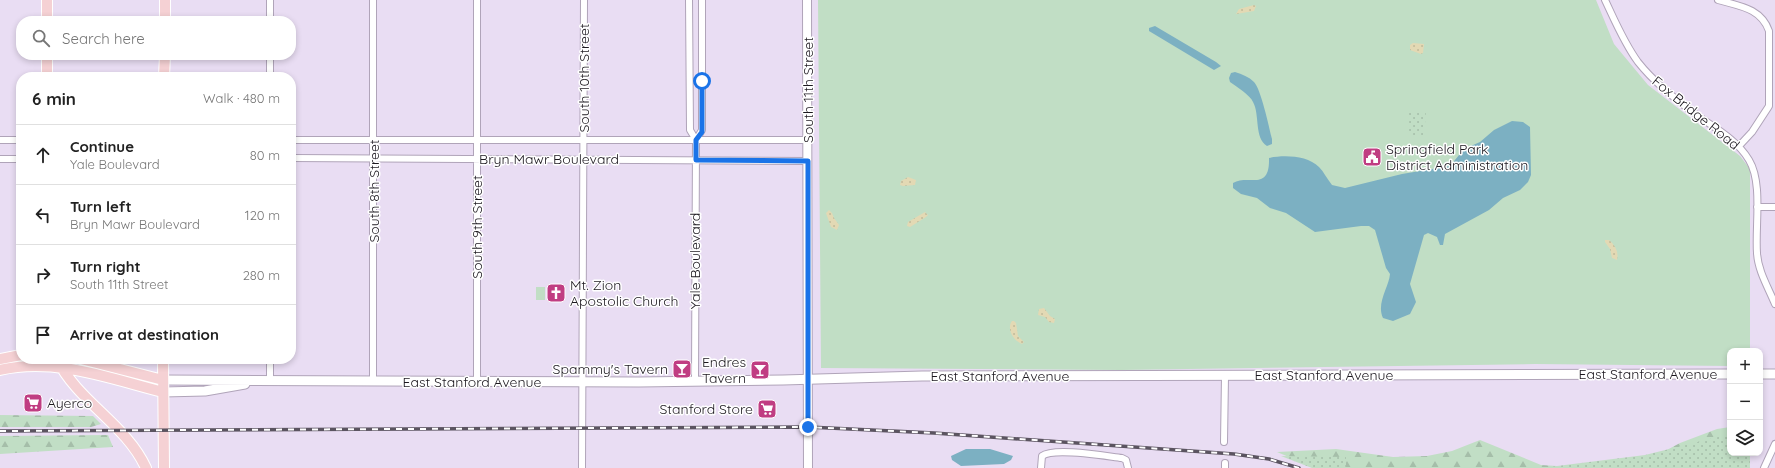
<!DOCTYPE html>
<meta charset="utf-8">
<style>
:root{--surface:#fff;--page:#f6f6f6;--text:#222;--muted:#767676;--line:#e0e0e0}
body{margin:0;font-family:Quicksand,sans-serif;background:var(--page);color:var(--text)}
.controls{position:absolute;right:12px;bottom:12px;display:grid;overflow:hidden;border-radius:8px;box-shadow:0 2px 6px #0003}
.controls button{width:36px;height:36px;display:grid;place-items:center;padding:0;border:0;border-bottom:1px solid var(--line);background:var(--surface);color:var(--text);font:20px sans-serif}
.stop{position:absolute;width:12px;height:12px;margin:-9px;border:3px solid #1a73e8;border-radius:50%;background:#fff}
.stop.end{background:#1a73e8;border-color:#fff;box-shadow:0 1px 4px #0008}
.list{margin:0;padding:0;list-style:none}
h2{display:flex;justify-content:space-between;align-items:center;height:52px;margin:0;padding:0 16px;font-size:17px}
h2 small{font-size:13px;font-weight:400;color:var(--muted)}
.list li{display:grid;grid-template-columns:26px 1fr auto;gap:12px;align-items:center;box-sizing:border-box;height:60px;padding:0 16px;border-top:1px solid var(--line)}
.list b{display:block;font-size:15px;white-space:nowrap}
.list p{margin:0;font-size:13px;white-space:nowrap;color:var(--muted)}
.list em{font-size:13px;font-style:normal;color:var(--muted)}
.icon{flex:none;width:22px;height:22px;fill:none;stroke:currentColor;stroke-width:2;stroke-linecap:round;stroke-linejoin:round}
.map{position:relative;flex:none;width:1775px;height:468px;overflow:hidden}
.search{position:absolute;background:var(--surface);box-shadow:0 2px 6px #0003;left:16px;top:16px;width:280px;height:44px;display:flex;align-items:center;gap:10px;box-sizing:border-box;padding:0 14px;border-radius:16px;color:var(--muted);font-size:15px}
.panel{position:absolute;background:var(--surface);box-shadow:0 2px 6px #0003;left:16px;top:72px;width:280px;height:292px;border-radius:16px}
.map>svg:first-child{display:block}
.grass{fill:#c1dec5}
.forest{fill:url(#forest-firs)}
.sand{fill:url(#sand-dots)}
.park{fill:url(#park-dots)}
.water{fill:#7cb0c2}
.lines{fill:none;stroke-linecap:round;stroke-linejoin:round}
.minor-casing{stroke:#b0a4b9;stroke-width:8}
.tertiary-casing{stroke:#b0a4b9;stroke-width:10}
.secondary-casing{stroke:#b0a4b9;stroke-width:11}
.primary-casing{stroke:#fff;stroke-width:12}
.minor{stroke:#fff;stroke-width:6}
.tertiary{stroke:#fff;stroke-width:8}
.secondary{stroke:#fff;stroke-width:9}
.primary{stroke:#f5d1d4;stroke-width:10}
.rail-casing{stroke:#5b5460;stroke-width:3.5}
.rail{stroke:#fff;stroke-width:2;stroke-dasharray:6;stroke-linecap:butt}
.route{stroke:#1a73e8;stroke-width:5}
.labels{text-anchor:middle;dominant-baseline:central;stroke-width:3;stroke-linejoin:round;paint-order:stroke}
.street-label{font-size:14px;fill:#1c181f;stroke:#fff}
.poi-label{font-size:14px;fill:#1c181f;stroke:#fff;text-anchor:start}
</style>
<div class="map">
<svg width="1775" height="468" viewBox="0 0 1775 468">
<defs>
<pattern id="forest-firs" width="22" height="20" patternUnits="userSpaceOnUse"><rect width="22" height="20" fill="#c1dec5"/><path d="M5 1l3.5 6h-7zM16 11l3.5 6h-7z" fill="#a5bea9"/></pattern>
<pattern id="sand-dots" width="8" height="8" patternUnits="userSpaceOnUse"><rect width="8" height="8" fill="#e3d9b4"/><path d="M2 2h.1M6 6h.1" fill="none" stroke="#c2ba9a" stroke-width="1.8" stroke-linecap="round"/></pattern>
<pattern id="park-dots" width="8" height="8" patternUnits="userSpaceOnUse"><rect width="8" height="8" fill="#c1dec5"/><path d="M2 2h.1M6 6h.1" fill="none" stroke="#a5bea9" stroke-width="1.8" stroke-linecap="round"/></pattern>
</defs>
<rect width="100%" height="100%" fill="#e9ddf3"/>
<path class="grass" d="M818 0H1596L1614 44 1648 85 1740 156 1750 169V351H1730V366L1535 364 1121 370 821 368Z
M536 287H545V300H536Z"/>
<path class="forest" d="M0 415 93 416 101 424 91 427H0Z
M1730 427V453L1737 468H1315L1277 452 1336 449 1393 457 1427 456 1452 451 1480 440 1541 465 1573 467 1650 459 1680 443 1717 429Z
M108 435 113 447 0 454V436Z"/>
<path class="sand" d="M1254 5 1256 6 1254 11 1236 14 1239 9Z
M1413 43 1424 44 1423 53 1421 54 1410 50V45Z
M908 177 916 180 915 185 903 186 900 185 901 181Z
M829 210 832 213 834 218 839 225 837 230 831 227 826 213Z
M925 212 928 215 926 217 910 227 907 226 908 222Z
M1605 240H1609C1615 245 1619 252 1617 260L1612 258 1610 249 1605 242Z
M1044 308 1050 316 1055 319 1054 323 1049 322 1045 317 1038 315 1039 309Z
M1012 321H1014L1016 323 1018 336 1024 342 1022 344C1014 341 1006 329 1012 321Z"/>
<path class="park" d="M1408 111 1426 112 1424 136 1407 135Z
M1730 434V453H1750V468H1541L1645 455Z
M1281 456 1346 457V468H1312Z"/>
<path class="water" d="M1155 26 1216 62 1221 66 1214 70 1149 31V28Z
M1235 72C1242 74 1249 77 1254 82 1261 89 1269 127 1272 139V144L1267 146C1254 138 1260 114 1253 102 1250 95 1237 87 1230 82L1229 78 1231 73Z
M1512 121 1523 122 1530 127 1531 175 1528 182 1520 190 1503 198 1489 210 1445 234 1443 245H1440L1437 237 1428 233 1424 235 1410 284 1416 302 1410 314 1393 321 1383 318C1376 303 1389 287 1390 274L1386 268 1375 230 1369 226H1361L1315 232 1286 213 1270 208 1257 198 1241 194 1233 188V183C1248 174 1270 192 1269 158 1283 155 1307 155 1319 167 1324 172 1327 179 1332 185L1345 188 1402 174 1450 166 1464 149 1480 142 1494 130Z
M966 449H990L1013 456 1011 460 1004 464 961 466 952 460 951 456Z"/>
<g class="lines">
<g class="minor-casing">
<path id="minor" d="M477 0V382
M689 0 690 130 696 140 695 381
M1605 0C1615 21 1624 43 1638 62 1653 81 1672 96 1691 111 1711 126 1736 138 1749 160 1763 183 1755 226 1757 253 1758 271 1768 287 1775 304
M1718 0C1739 6 1761 8 1769 31V106L1752 132 1739 146
M270 21V0
M270 77V55
M0 140H21
M291 140H808
M696 140 702 130V0
M291 158 808 161
M0 159H21
M1757 207H1775
M270 381V359
M373 381V0
M1224 442 1225 376
M1225 463V468
M582 468 584 0
M1041 468 1042 456C1054 447 1105 456 1122 458L1126 460 1128 468
M1764 468 1775 444"/>
</g>
<g class="tertiary-casing">
<path id="tertiary" d="M807 0 808 468"/>
</g>
<g class="secondary-casing">
<path id="secondary" d="M1760 374H1775
M163 380 639 382 783 380 922 376 1730 374
M163 392 205 391 245 384"/>
</g>
<g class="primary-casing">
<path id="primary" d="M47 0V21
M165 21V0
M47 55V77
M164 77 165 55
M0 359 21 355
M57 359C78 402 126 424 146 468
M81 359 163 380
M163 359 164 468
M0 370C55 357 111 379 163 392"/>
</g>
<use href="#minor" class="minor"/>
<use href="#tertiary" class="tertiary"/>
<use href="#secondary" class="secondary"/>
<use href="#primary" class="primary"/>
<g class="rail-casing">
<path id="rail" d="M0 431 808 427 934 433 1234 454 1269 459 1299 468"/>
</g>
<use href="#rail" class="rail"/>
</g>
<g class="lines">
<path class="route" d="M702 81V132L696 140V160L808 161V427"/>
</g>
<defs>
<g id="civic-square" transform="scale(1)"><rect x="-9" y="-9" width="18" height="18" rx="4" fill="#c03d82" stroke="#fff"/><path d="M-.6-6.5H3V-4.5H.6V-3L4-1V1h2V6H-6V1h2V-1L-.6-3ZM-1.2 2.5V6h2.4V2.5Z" fill="#fff"/></g>
<g id="church-square" transform="scale(1)"><rect x="-9" y="-9" width="18" height="18" rx="4" fill="#c03d82" stroke="#fff"/><path d="M-1.2-6h2.4v3.5h3.3v2.4h-3.3V6h-2.4V-.1h-3.3v-2.4h3.3Z" fill="#fff"/></g>
<g id="bar-square" transform="scale(1)"><rect x="-9" y="-9" width="18" height="18" rx="4" fill="#c03d82" stroke="#fff"/><path d="M-6-5H6L.8 .8V4.5H3.5V6h-7V4.5H-.8V.8Z" fill="#fff"/></g>
<g id="supermarket-square" transform="scale(1)"><rect x="-9" y="-9" width="18" height="18" rx="4" fill="#c03d82" stroke="#fff"/><path d="M-6-5.5h2.5l.6 2H6L4.5 2H-2.5L-4.4-4H-6ZM-1.5 3.2a1.3 1.3 0 1 0 .1 0ZM3 3.2a1.3 1.3 0 1 0 .1 0Z" fill="#fff"/></g>
</defs>
<g fill-rule="evenodd">
<use href="#civic-square" x="1372" y="157"/>
<use href="#church-square" x="556" y="293"/>
<use href="#bar-square" x="682" y="369"/>
<use href="#bar-square" x="760" y="370"/>
<use href="#supermarket-square" x="33" y="403"/>
<use href="#supermarket-square" x="767" y="409"/>
</g>
<g class="labels">
<g class="street-label">
<text transform="translate(584 78) rotate(-90)">South 10th Street</text>
<text transform="translate(808 90) rotate(-90)">South 11th Street</text>
<text transform="translate(1696 113) rotate(39)">Fox Bridge Road</text>
<text x="549" y="159">Bryn Mawr Boulevard</text>
<text transform="translate(374 191) rotate(-90)">South 8th Street</text>
<text transform="translate(477 227) rotate(-90)">South 9th Street</text>
<text transform="translate(695 261) rotate(-90)">Yale Boulevard</text>
<text x="1648" y="374">East Stanford Avenue</text>
<text x="1324" y="375">East Stanford Avenue</text>
<text x="1000" y="376">East Stanford Avenue</text>
<text x="472" y="382">East Stanford Avenue</text>
</g>
<g class="poi-label">
<text x="1386" y="149">Springfield Park<tspan x="1386" dy="16">District Administration</tspan></text>
<text x="570" y="285">Mt. Zion<tspan x="570" dy="16">Apostolic Church</tspan></text>
<text x="746" y="362" text-anchor="end">Endres<tspan x="746" dy="16">Tavern</tspan></text>
<text x="668" y="369" text-anchor="end">Spammy's Tavern</text>
<text x="47" y="403">Ayerco</text>
<text x="753" y="409" text-anchor="end">Stanford Store</text>
</g>
</g>
</svg>
<div class="controls">
<button>+</button>
<button>−</button>
<button><svg class="icon" aria-label="layers" viewBox="0 0 24 24"><path d="M12 4l9 5-9 5-9-5zM3 14l9 5 9-5"/></svg></button>
</div>
<div class="stop" style="left:702px;top:81px"></div>
<div class="stop end" style="left:808px;top:427px"></div>
<div class="search"><svg class="icon" aria-label="search" viewBox="0 0 24 24"><circle cx="10" cy="10" r="6"/><path d="M15 15l6 6"/></svg>Search here</div>
<section class="panel">
<h2>6 min<small>Walk · 480 m</small></h2>
<ul class="list">
<li><svg class="icon" aria-label="ahead" viewBox="0 0 24 24"><path d="M12 20V5M6 11l6-6 6 6"/></svg><div><b>Continue</b><p>Yale Boulevard</p></div><em>80 m</em></li>
<li><svg class="icon" aria-label="left" viewBox="0 0 24 24"><path d="M17 20v-9H6M10 6l-5 5 5 5"/></svg><div><b>Turn left</b><p>Bryn Mawr Boulevard</p></div><em>120 m</em></li>
<li><svg class="icon" aria-label="right" viewBox="0 0 24 24"><path d="M7 20v-9h11M14 6l5 5-5 5"/></svg><div><b>Turn right</b><p>South 11th Street</p></div><em>280 m</em></li>
<li><svg class="icon" aria-label="arrive" viewBox="0 0 24 24"><path d="M6 21V4h12l-3 4 3 4H6"/></svg><div><b>Arrive at destination</b></div></li>
</ul>
</section>
</div>
